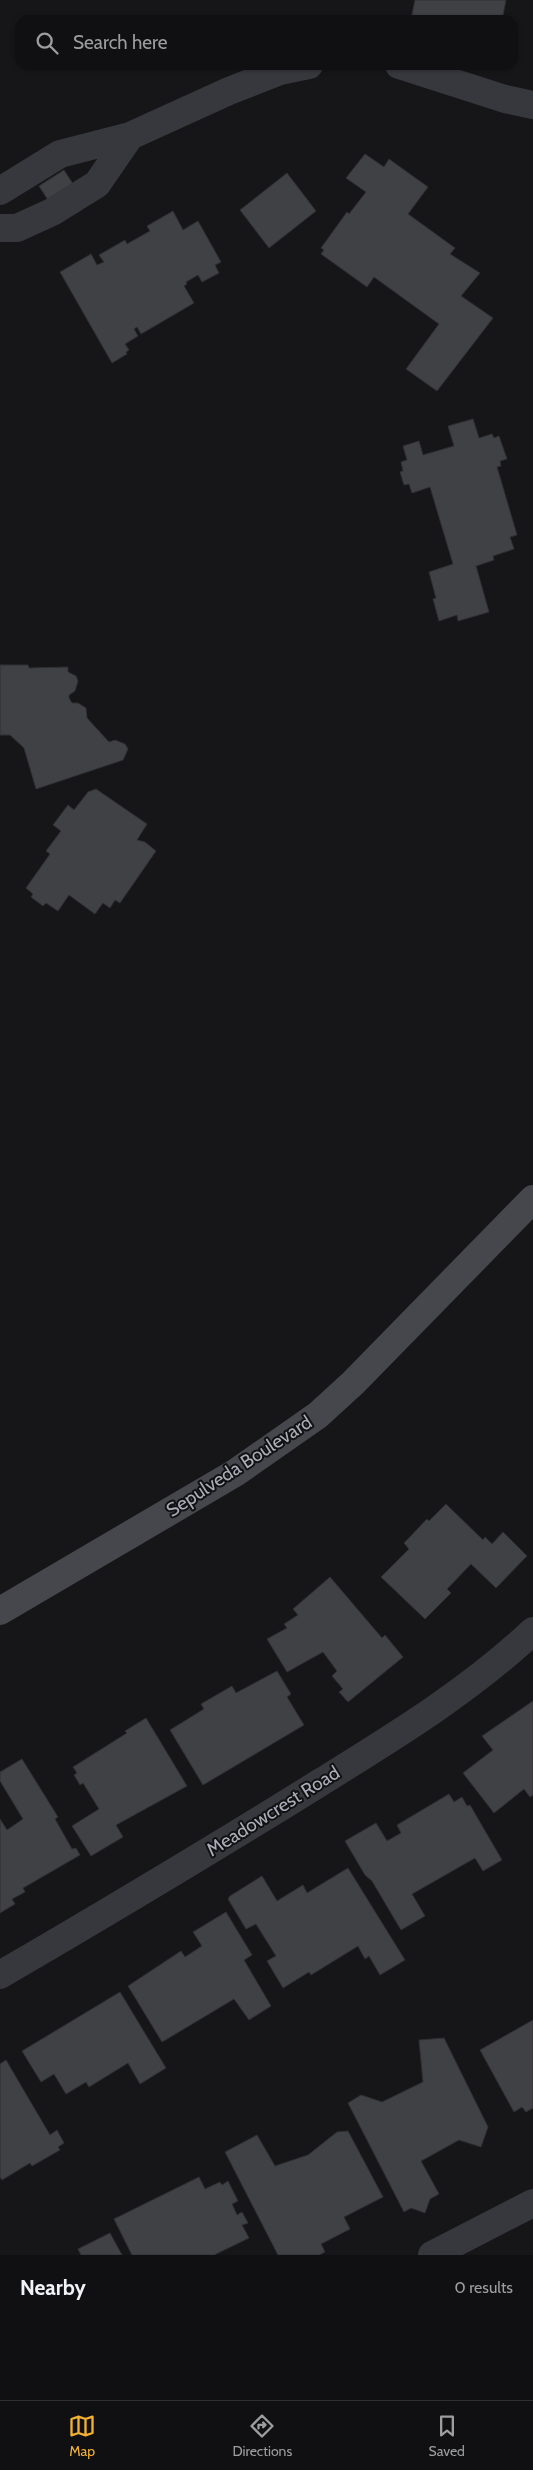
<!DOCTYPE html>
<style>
:root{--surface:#101012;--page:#1e1e20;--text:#f1f3f6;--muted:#9c9d9f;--line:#303032;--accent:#f2b134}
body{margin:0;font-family:Cabin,sans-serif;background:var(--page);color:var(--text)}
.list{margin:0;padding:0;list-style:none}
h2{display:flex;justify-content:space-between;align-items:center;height:65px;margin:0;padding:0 20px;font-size:21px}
h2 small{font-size:16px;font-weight:400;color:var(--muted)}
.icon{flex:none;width:28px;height:28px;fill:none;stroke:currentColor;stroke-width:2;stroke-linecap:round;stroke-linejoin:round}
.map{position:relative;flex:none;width:533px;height:2255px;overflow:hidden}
.search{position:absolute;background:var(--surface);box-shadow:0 1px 4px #0004;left:15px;right:15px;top:15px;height:55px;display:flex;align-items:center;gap:12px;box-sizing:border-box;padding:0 18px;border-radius:15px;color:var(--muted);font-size:19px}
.sheet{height:145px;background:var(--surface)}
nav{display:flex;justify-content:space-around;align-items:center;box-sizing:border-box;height:70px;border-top:1px solid var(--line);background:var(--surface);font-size:14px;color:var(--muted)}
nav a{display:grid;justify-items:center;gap:2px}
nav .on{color:var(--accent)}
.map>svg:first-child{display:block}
.building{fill:#404145;stroke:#303034}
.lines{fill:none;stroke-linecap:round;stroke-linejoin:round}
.minor{stroke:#37383d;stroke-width:28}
.secondary{stroke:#45474d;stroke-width:28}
.labels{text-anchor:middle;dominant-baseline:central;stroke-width:4;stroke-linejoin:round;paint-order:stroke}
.street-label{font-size:19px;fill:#a8adb8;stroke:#111113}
</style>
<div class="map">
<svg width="533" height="2255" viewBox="0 0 533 2255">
<rect width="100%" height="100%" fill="#161618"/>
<path class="building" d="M415 0H506L502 20H413L411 19Z
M365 154 384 167 389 159 428 187 408 214 455 248 450 254 480 273 461 296 493 318 437 391 406 369 439 324 374 277 367 287 321 254 324 250 321 248 347 212 349 214 366 192 346 178Z
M64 170 73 184 48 200 39 186Z
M287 173 316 211 269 248 240 210Z
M173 211 183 230 198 221 221 262 215 265 219 273 202 282 198 275 186 282 187 284 184 286 194 303 141 334 137 327 134 329 138 336 125 344 129 350 126 352 127 354 112 363 60 272 91 254 97 265 104 262 99 255 125 240 127 244 150 231 147 226Z
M473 419 479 438 492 434 494 438 499 436 507 459 500 461 501 466 497 467 517 535 510 537 514 549 493 556 494 560 476 566 489 612 458 621 457 615 439 621 433 599 436 598 429 572 453 564 430 487 412 493 409 484 404 485 400 472 403 471 401 462 407 460 403 446 419 441 423 455 454 446 448 426Z
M0 665H28L29 668 68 667V672L76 676 78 681 75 691 69 695V698L72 703H78L86 708 87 718 109 742 115 740 125 744 128 749 123 760 36 789 24 748 10 735H0Z
M96 789 147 824 137 840 145 842 156 851 120 903 115 900 110 908 103 903 95 914 69 895 58 911 46 903 43 906 31 897 33 894 26 888 50 854 46 851 61 831 53 825 68 805 74 810 88 792Z
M446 1504 483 1540 485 1537 492 1544 503 1532 527 1556 496 1588 471 1564 447 1589 451 1593 425 1619 381 1577 409 1549 404 1543 427 1519 429 1521Z
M330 1577 382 1638 385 1635 403 1657 348 1702 339 1692 343 1689 332 1676 337 1671 323 1652 287 1672 267 1639 287 1628 284 1624 298 1615 293 1609Z
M277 1671 291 1694 287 1697 304 1725 203 1785 170 1730 204 1709 201 1704 232 1686 236 1693Z
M533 1701V1795L530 1797 524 1789 494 1813 463 1773 493 1750 482 1736Z
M146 1718 187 1786 116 1825 123 1837 91 1856 72 1826 99 1809 83 1783 80 1785 74 1775 77 1773 73 1767 127 1733 125 1731Z
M22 1759 58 1817 55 1819 72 1849 76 1848 80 1855 23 1888 25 1892 12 1899 15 1904 0 1913V1819L7 1830 23 1819 0 1781V1772Z
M449 1794 454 1802 462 1797 467 1806 470 1805 502 1860 483 1871 475 1858 412 1894 425 1916 401 1930 372 1881 365 1875 345 1841 376 1823 387 1841 401 1833 397 1825Z
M348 1868 405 1960 380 1975 369 1956 365 1959 358 1946 311 1975 309 1972 283 1988 267 1961 276 1956 256 1924 246 1929 228 1899 230 1896 262 1876 277 1901 303 1885 307 1893Z
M226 1912 252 1955 244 1960 271 2006 249 2020 234 1999 162 2042 128 1986 181 1951 185 1957 202 1946 193 1932Z
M120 1992 166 2068 140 2084 128 2063 89 2087 86 2082 66 2094 54 2074 41 2082 22 2051Z
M533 2020V2108L526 2112 522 2107 514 2112 480 2050Z
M444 2038 488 2127 481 2147 459 2140 421 2161 439 2194 430 2199 425 2213 411 2208 404 2212 348 2103 361 2095 382 2102 423 2082 419 2040Z
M6 2060 50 2135 57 2130 64 2143 58 2147 60 2150 32 2166 30 2163 2 2180 0 2177V2064Z
M348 2131 383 2197 344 2217 350 2229 321 2244 325 2252 319 2255H278L225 2152 257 2135 275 2166 308 2155 337 2132Z
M199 2177 205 2189 220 2182 222 2185 228 2181 238 2201 232 2204 237 2215 242 2212 248 2223 242 2225 249 2238 214 2255H132L114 2219Z
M110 2233 122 2255H81L78 2249Z"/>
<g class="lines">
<path class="minor" d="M399 65 505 99 533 105
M0 191 60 154 130 136 229 91 280 71 309 65
M0 228H17L52 212 97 184 130 136
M0 1975C108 1912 215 1848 321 1782 395 1736 469 1691 533 1631
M432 2255 533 2203"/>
<path class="secondary" d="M0 1611 235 1473 318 1415 353 1383 533 1199"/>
</g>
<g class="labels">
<g class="street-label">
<text transform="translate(239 1466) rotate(-33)">Sepulveda Boulevard</text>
<text transform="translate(273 1811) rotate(-32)">Meadowcrest Road</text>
</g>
</g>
</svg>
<div class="search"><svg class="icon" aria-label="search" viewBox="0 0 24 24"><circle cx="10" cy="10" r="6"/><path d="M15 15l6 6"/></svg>Search here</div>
</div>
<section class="sheet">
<h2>Nearby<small>0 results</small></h2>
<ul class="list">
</ul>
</section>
<nav>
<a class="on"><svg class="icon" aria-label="map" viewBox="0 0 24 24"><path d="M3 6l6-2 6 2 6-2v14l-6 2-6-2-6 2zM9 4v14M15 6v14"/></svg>Map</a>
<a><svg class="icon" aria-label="directions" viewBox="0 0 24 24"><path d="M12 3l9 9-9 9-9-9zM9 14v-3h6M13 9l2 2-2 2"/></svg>Directions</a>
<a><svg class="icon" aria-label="saved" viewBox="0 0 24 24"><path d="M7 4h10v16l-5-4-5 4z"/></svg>Saved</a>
</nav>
